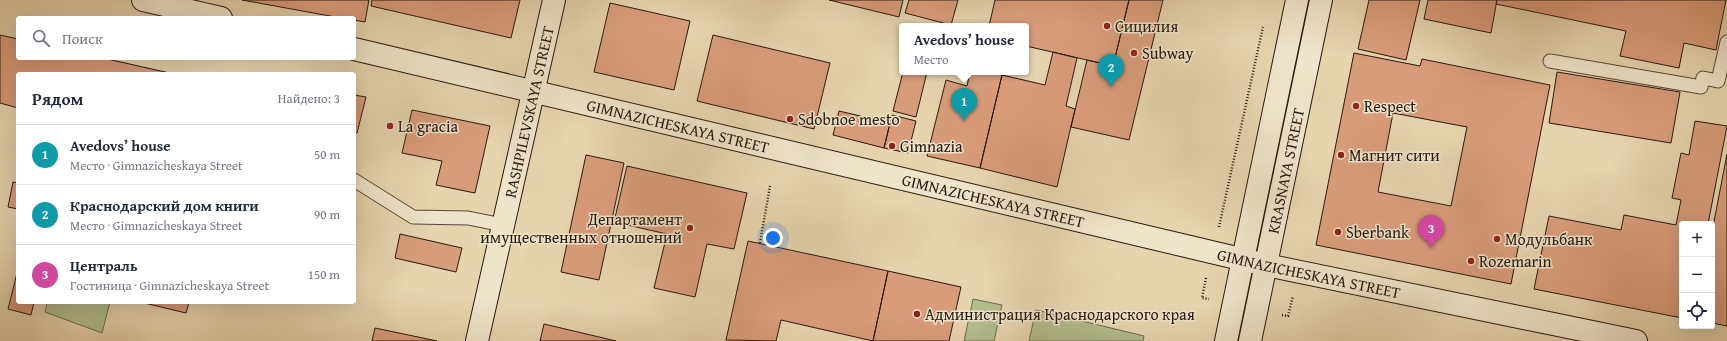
<!DOCTYPE html>
<html lang="ru">
<meta charset="utf-8">
<style>
:root{--surface:#fff;--page:#f6f6f7;--text:#1f2937;--muted:#747a83;--line:#e0e1e3;--accent:#8f2418}
body{margin:0;font-family:"Gentium Book Plus",serif;background:var(--page);color:var(--text)}
.controls{position:absolute;right:12px;bottom:12px;display:grid;overflow:hidden;border-radius:4px;box-shadow:0 4px 16px #0002}
.controls button{width:36px;height:36px;display:grid;place-items:center;padding:0;border:0;border-bottom:1px solid var(--line);background:var(--surface);color:var(--text);font:20px sans-serif}
.you{position:absolute;left:773px;top:238px;width:14px;height:14px;margin:-10px;border:3px solid #fff;border-radius:50%;background:#1a73e8;box-shadow:0 0 0 6px #1a73e833}
.badge{display:grid;place-items:center;width:26px;height:26px;border-radius:50%;background:var(--accent);color:#fff;font-size:13px;font-weight:700}
.pin{position:absolute;translate:-50% -33px;filter:drop-shadow(0 1px 2px #0008)}
.pin::after{content:'';position:absolute;top:21px;width:14px;height:12px;background:inherit;clip-path:polygon(0 0,100% 0,50% 100%)}
.popup{position:absolute;left:899px;top:23px;width:130px;height:52px;box-sizing:border-box;display:grid;place-content:center;border-radius:4px;background:var(--surface);filter:drop-shadow(0 1px 3px #0005);font-size:13px;white-space:nowrap;color:var(--muted)}
.popup b{font-size:15px;color:var(--text)}
.popup::after{content:'';position:absolute;left:50%;top:100%;margin-left:-8px;border:8px solid transparent;border-top-color:var(--surface)}
.list{margin:0;padding:0;list-style:none}
h2{display:flex;justify-content:space-between;align-items:center;height:52px;margin:0;padding:0 16px;font-size:17px}
h2 small{font-size:13px;font-weight:400;color:var(--muted)}
.list li{display:grid;grid-template-columns:26px 1fr auto;gap:12px;align-items:center;box-sizing:border-box;height:60px;padding:0 16px;border-top:1px solid var(--line)}
.list b{display:block;font-size:15px;white-space:nowrap}
.list p{margin:0;font-size:13px;white-space:nowrap;color:var(--muted)}
.list em{font-size:13px;font-style:normal;color:var(--muted)}
.icon{flex:none;width:22px;height:22px;fill:none;stroke:currentColor;stroke-width:2;stroke-linecap:round;stroke-linejoin:round}
.map{position:relative;flex:none;width:1727px;height:341px;overflow:hidden}
.search{position:absolute;background:var(--surface);box-shadow:0 4px 16px #0002;left:16px;top:16px;width:340px;height:44px;display:flex;align-items:center;gap:10px;box-sizing:border-box;padding:0 14px;border-radius:4px;color:var(--muted);font-size:15px}
.panel{position:absolute;background:var(--surface);box-shadow:0 4px 16px #0002;left:16px;top:72px;width:340px;height:232px;border-radius:4px}
.map>svg:first-child{display:block}
.green{fill:#b2bd8c;stroke:#6e6a4d}
.building{fill:#d99c7a;stroke:#29180e;fill-rule:evenodd}
.lines{fill:none;stroke-linecap:round;stroke-linejoin:round}
.lane-casing{stroke:#584736;stroke-width:15}
.secondary-casing{stroke:#29180e;stroke-width:24}
.path{stroke:#29180e;stroke-width:2.5;stroke-dasharray:1 2;stroke-linecap:butt}
.lane{stroke:#efe3ca;stroke-width:13}
.secondary{stroke:#efe3ca;stroke-width:22}
.poi-dot{fill:#8f2418;stroke:#efe3ca;stroke-width:1.5}
.labels{text-anchor:middle;dominant-baseline:central;stroke-width:3;stroke-linejoin:round;paint-order:stroke}
.poi-label{font-size:16px;fill:#29180e;stroke:#efe3ca;text-anchor:start}
.street-label{font-size:16px;fill:#29180e;stroke:#efe3ca}
</style>
<div class="map">
<svg width="1727" height="341" viewBox="0 0 1727 341">
<rect width="100%" height="100%" fill="#e6d4ad"/>
<filter id="stains"><feTurbulence type="fractalNoise" baseFrequency=".005" numOctaves="4"/><feColorMatrix values="0 0 0 0 .2 0 0 0 0 .09 0 0 0 0 .02 0 0 0 .5 -.17"/></filter>
<radialGradient id="worn" r=".72"><stop offset=".6" stop-color="#630" stop-opacity="0"/><stop offset="1" stop-color="#630" stop-opacity=".3"/></radialGradient>
<path class="green" d="M973 299 1002 305 994 341H964Z
M47 302H110L102 333 45 312Z
M1036 310 1144 336 1143 341H1029Z"/>
<path class="building" d="M242 0H369L365 22 354 20V18H341Z
M372 0H520L511 38 371 6Z
M829 0H903L899 17Z
M909 0H958L951 25 905 13Z
M995 0H1129L1113 66 1026 46V26H989Z
M1129 0H1163L1129 140 1071 127 1087 60 1113 66Z
M1369 0H1420L1406 60 1358 49Z
M1428 0H1497L1491 33 1424 19Z
M1497 0H1726L1716 50 1684 43 1679 68 1620 56 1626 31 1496 4Z
M610 3 690 21 674 90 594 72Z
M0 35 18 39V58H103L174 74H18V108L0 103Z
M713 35 830 63 814 129 697 101Z
M1053 52 1077 58 1066 106 1075 109 1057 187 980 168 1002 75 1045 85Z
M1354 53 1420 66 1422 59 1550 85 1511 284 1316 245ZM1393 113 1467 127 1451 206 1378 192Z
M903 72H927L916 117 893 111Z
M970 72H990L1002 75 980 168 927 156 946 80 967 86Z
M1557 72 1680 92 1671 143 1549 123Z
M354 95 366 97 357 133 354 132Z
M412 110 490 126 475 193 436 185 442 161 402 153Z
M839 111 890 123 884 148 833 135Z
M892 115 916 121 908 153 884 148Z
M1695 121 1727 126 1708 224H1682V318L1534 289 1549 216 1621 230 1624 215 1676 225 1681 200 1672 198 1681 153 1689 155Z
M1727 154V326L1712 323V232Z
M586 155 624 163 599 280 561 272Z
M627 166 747 193 734 249 707 244 695 297 654 288 667 234 614 222Z
M13 182 18 183V209L8 207Z
M400 234 462 248 456 272 395 258Z
M748 241 888 271 873 341 781 320 776 341 726 340Z
M18 269V302H34L31 315 8 309Z
M888 271 961 287 949 341H873Z
M140 302H189L186 313Z
M544 324 616 341H540Z
M375 328 437 341H372Z"/>
<g class="lines">
<g class="lane-casing">
<path id="lane" d="M1550 61 1701 87 1703 78 1718 81 1727 42
M354 180 413 217 468 218 503 225"/>
</g>
<g class="secondary-casing">
<g id="secondary">
<path d="M143 0 221 18"/>
<path id="s1" d="M354 49 1266 265 1636 341"/>
<path id="s2" d="M477 341 554 0"/>
<path d="M1226 341 1297 0"/>
<path id="s3" d="M1250 341 1321 0"/>
</g>
</g>
<path class="path" d="M1219 227 1263 27
M760 243 770 186
M1206 278 1202 298 1209 299
M1282 315 1288 316 1293 296"/>
<use href="#lane" class="lane"/>
<use href="#secondary" class="secondary"/>
</g>
<g class="poi-dot">
<circle cx="1107" cy="26" r="4"/>
<circle cx="1134" cy="53" r="4"/>
<circle cx="1356" cy="106" r="4"/>
<circle cx="790" cy="119" r="4"/>
<circle cx="390" cy="126" r="4"/>
<circle cx="892" cy="146" r="4"/>
<circle cx="1341" cy="155" r="4"/>
<circle cx="690" cy="228" r="4"/>
<circle cx="1338" cy="232" r="4"/>
<circle cx="1497" cy="239" r="4"/>
<circle cx="1471" cy="261" r="4"/>
<circle cx="917" cy="314" r="4"/>
</g>
<g class="labels">
<g class="poi-label">
<text x="1115" y="26">Сицилия</text>
<text x="1142" y="53">Subway</text>
<text x="1364" y="106">Respect</text>
<text x="798" y="119">Sdobnoe mesto</text>
<text x="398" y="126">La gracia</text>
<text x="900" y="146">Gimnazia</text>
<text x="1349" y="155">Магнит сити</text>
<text x="682" y="219" text-anchor="end">Департамент<tspan x="682" dy="18">имущественных отношений</tspan></text>
<text x="1346" y="232">Sberbank</text>
<text x="1505" y="239">Модульбанк</text>
<text x="1479" y="261">Rozemarin</text>
<text x="925" y="314">Администрация Краснодарского края</text>
</g>
<g class="street-label">
<text stroke="none"><textPath href="#s2" startOffset="235">RASHPILEVSKAYA STREET</textPath></text>
<text stroke="none"><textPath href="#s1" startOffset="333">GIMNAZICHESKAYA STREET</textPath></text>
<text stroke="none"><textPath href="#s3" startOffset="174">KRASNAYA STREET</textPath></text>
<text stroke="none"><textPath href="#s1" startOffset="657">GIMNAZICHESKAYA STREET</textPath></text>
<text stroke="none"><textPath href="#s1" startOffset="981">GIMNAZICHESKAYA STREET</textPath></text>
</g>
</g>
<rect width="100%" height="100%" filter="url(#stains)"/>
<rect width="100%" height="100%" fill="url(#worn)"/>
</svg>
<div class="controls">
<button>+</button>
<button>−</button>
<button><svg class="icon" aria-label="locate" viewBox="0 0 24 24"><circle cx="12" cy="12" r="6"/><path d="M12 2v4M12 18v4M2 12h4M18 12h4"/></svg></button>
</div>
<div class="you"></div>
<div class="pin badge" style="left:964px;top:121px;background:#0f9aa8">1</div>
<div class="popup"><b>Avedovs’ house</b>Место</div>
<div class="pin badge" style="left:1111px;top:87px;background:#0f9aa8">2</div>
<div class="pin badge" style="left:1431px;top:248px;background:#d1479c">3</div>
<div class="search"><svg class="icon" aria-label="search" viewBox="0 0 24 24"><circle cx="10" cy="10" r="6"/><path d="M15 15l6 6"/></svg>Поиск</div>
<section class="panel">
<h2>Рядом<small>Найдено: 3</small></h2>
<ul class="list">
<li><span class="badge" style="background:#0f9aa8">1</span><div><b>Avedovs’ house</b><p>Место · Gimnazicheskaya Street</p></div><em>50 m</em></li>
<li><span class="badge" style="background:#0f9aa8">2</span><div><b>Краснодарский дом книги</b><p>Место · Gimnazicheskaya Street</p></div><em>90 m</em></li>
<li><span class="badge" style="background:#d1479c">3</span><div><b>Централь</b><p>Гостиница · Gimnazicheskaya Street</p></div><em>150 m</em></li>
</ul>
</section>
</div>
